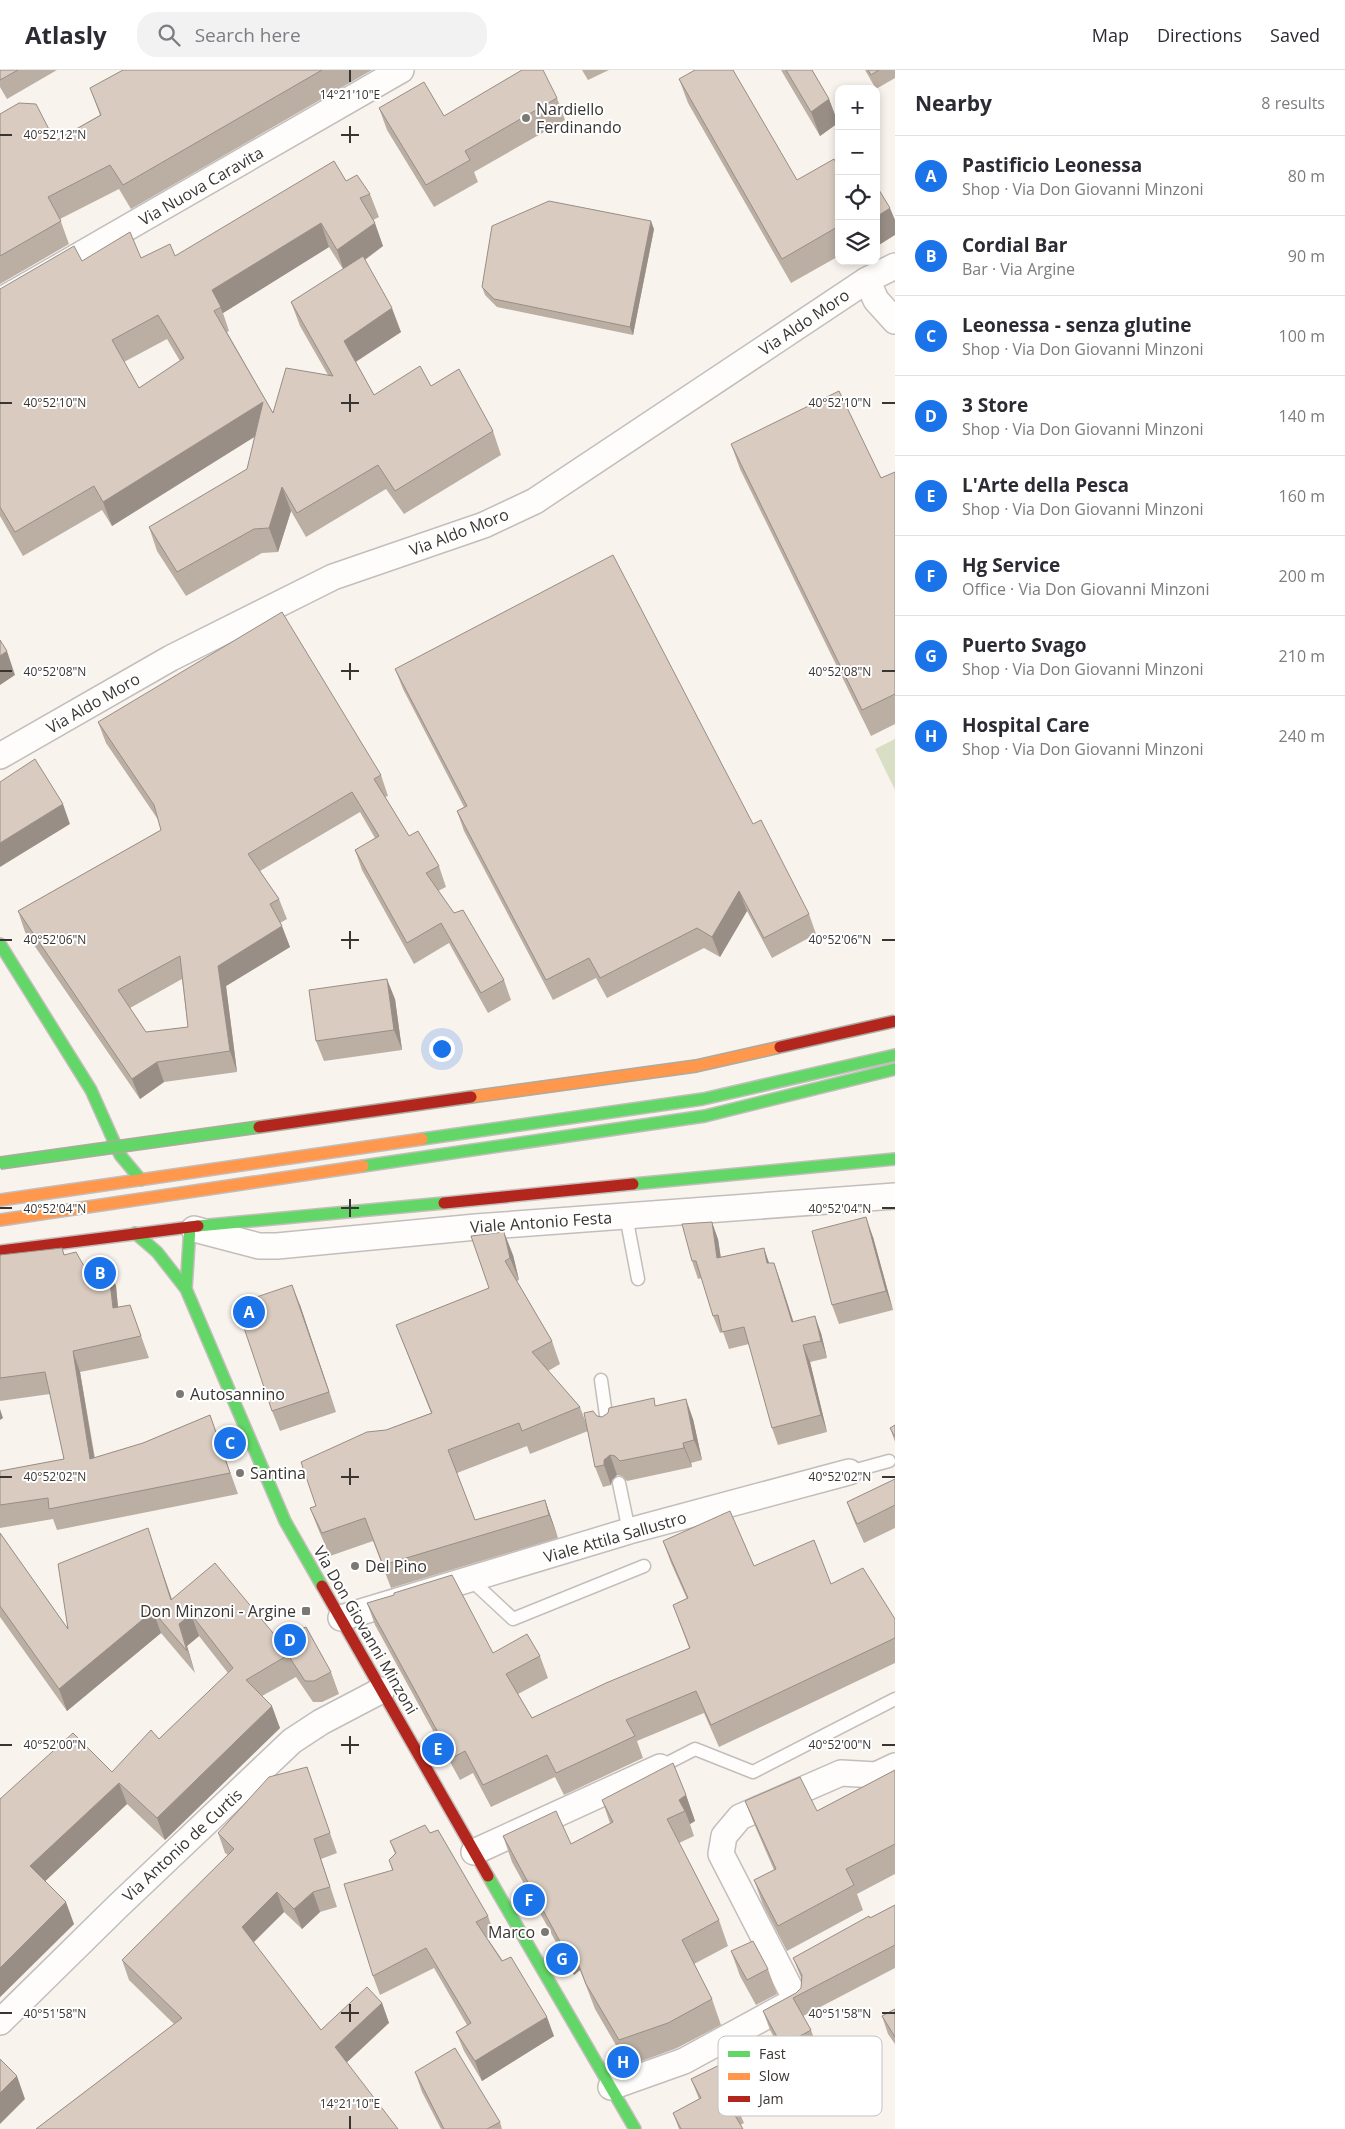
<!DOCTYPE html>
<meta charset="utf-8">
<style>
:root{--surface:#fff;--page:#f2f2f3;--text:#2b2b33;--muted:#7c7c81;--line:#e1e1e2;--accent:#1a73e8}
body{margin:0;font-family:"Open Sans",sans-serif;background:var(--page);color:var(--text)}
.controls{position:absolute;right:15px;top:15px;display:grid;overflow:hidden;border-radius:10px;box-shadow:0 2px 8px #0003}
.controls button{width:45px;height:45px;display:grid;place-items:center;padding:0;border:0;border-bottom:1px solid var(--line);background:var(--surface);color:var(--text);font:25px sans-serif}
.you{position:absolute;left:441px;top:978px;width:18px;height:18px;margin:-12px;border:4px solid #fff;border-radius:50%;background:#1a73e8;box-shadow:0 0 0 8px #1a73e833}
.badge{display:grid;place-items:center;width:32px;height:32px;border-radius:50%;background:var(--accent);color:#fff;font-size:16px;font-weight:700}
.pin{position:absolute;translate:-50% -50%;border:2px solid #fff;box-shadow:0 1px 5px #0006}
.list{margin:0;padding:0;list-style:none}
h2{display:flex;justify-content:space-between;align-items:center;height:65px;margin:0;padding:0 20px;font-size:21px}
h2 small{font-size:16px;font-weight:400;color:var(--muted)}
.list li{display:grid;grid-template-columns:32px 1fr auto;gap:15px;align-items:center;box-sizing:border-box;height:80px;padding:0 20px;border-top:1px solid var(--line)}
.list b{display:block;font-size:19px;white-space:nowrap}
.list p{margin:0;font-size:16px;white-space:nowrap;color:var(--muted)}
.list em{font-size:16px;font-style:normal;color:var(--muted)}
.icon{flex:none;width:28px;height:28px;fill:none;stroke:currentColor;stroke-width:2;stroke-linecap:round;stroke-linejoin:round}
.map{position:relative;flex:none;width:895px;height:2059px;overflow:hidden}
header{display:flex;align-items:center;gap:30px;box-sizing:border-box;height:70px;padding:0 25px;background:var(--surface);border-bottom:1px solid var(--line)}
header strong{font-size:24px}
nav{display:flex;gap:28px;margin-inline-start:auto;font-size:18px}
.search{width:350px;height:45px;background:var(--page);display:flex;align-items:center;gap:12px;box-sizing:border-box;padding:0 18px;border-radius:20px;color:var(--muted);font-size:19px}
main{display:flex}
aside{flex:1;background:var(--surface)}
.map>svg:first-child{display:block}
.pitch{fill:#d9dfc5}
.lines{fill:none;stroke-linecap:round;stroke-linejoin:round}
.lane-casing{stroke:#c3bebb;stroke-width:15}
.street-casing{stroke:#c3bebb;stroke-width:28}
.fast-casing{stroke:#c3bebb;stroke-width:14}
.slow-casing{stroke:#c3bebb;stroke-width:14}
.jam-casing{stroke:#c3bebb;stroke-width:14}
.lane{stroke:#fefdfc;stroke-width:12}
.street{stroke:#fefdfc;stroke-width:25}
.fast{stroke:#63d668;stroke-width:11}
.slow{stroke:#ff974d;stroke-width:11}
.jam{stroke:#b3261e;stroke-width:11}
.fast-bridge-casing{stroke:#abab9f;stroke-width:14;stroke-linecap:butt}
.slow-bridge-casing{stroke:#abab9f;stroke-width:14;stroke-linecap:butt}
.jam-bridge-casing{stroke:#abab9f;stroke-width:14;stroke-linecap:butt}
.fast-bridge{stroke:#63d668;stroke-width:11}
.slow-bridge{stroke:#ff974d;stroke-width:11}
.jam-bridge{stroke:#b3261e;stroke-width:11}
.wall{fill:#bbafa4;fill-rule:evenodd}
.shaded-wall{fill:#988e86}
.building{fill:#d9cbbf;stroke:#988e86;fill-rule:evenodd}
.ticks{fill:none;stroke:#393532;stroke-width:2}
.poi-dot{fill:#7c7874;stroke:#fff;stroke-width:2}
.labels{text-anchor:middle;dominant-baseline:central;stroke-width:4;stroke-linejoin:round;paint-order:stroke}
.poi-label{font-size:16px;fill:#393532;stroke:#fff;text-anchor:start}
.street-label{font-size:16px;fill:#393532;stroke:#fff}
.key{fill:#fff;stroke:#c4c2c2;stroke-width:1}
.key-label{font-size:14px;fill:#393532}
.ticks-label{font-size:12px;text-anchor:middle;fill:#393532;stroke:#fff;stroke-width:4;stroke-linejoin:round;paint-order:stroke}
</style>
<header>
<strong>Atlasly</strong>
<div class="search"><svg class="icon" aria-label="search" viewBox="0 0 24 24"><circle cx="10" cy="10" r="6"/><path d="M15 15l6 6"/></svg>Search here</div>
<nav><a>Map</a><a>Directions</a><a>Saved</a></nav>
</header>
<main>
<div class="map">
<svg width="895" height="2059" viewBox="0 0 895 2059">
<rect width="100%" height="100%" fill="#f9f3ee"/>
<path class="pitch" d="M895 669V720L875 679Z"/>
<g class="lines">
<g class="lane-casing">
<path id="lane" d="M626 1146 638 1209
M601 1310 608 1359
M849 1402 889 1391
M619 1413 629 1461
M470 1509 513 1549 644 1496
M660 1697 695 1679 753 1702 895 1629"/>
</g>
<g class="street-casing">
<path id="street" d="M867 210 876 230 895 251
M0 231 401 0
M0 686 171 588 333 507 484 455 535 431 867 210 895 196
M194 1159 259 1176H277L476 1157 895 1126
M341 1548 629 1461 849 1402
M474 1782 660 1697
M0 1952 117 1837 292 1671 321 1652 382 1620
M611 2017 684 1991 796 1930 721 1784 724 1766 740 1747 841 1703 876 1705 895 1696"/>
</g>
<g class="fast-casing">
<path id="fast" d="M0 874 91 1020 120 1085 141 1110
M422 1069 703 1029 895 985
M363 1096 705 1046 895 999
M633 1114 895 1089
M198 1156 444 1133
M135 1163 157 1182 186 1219 285 1451 322 1516
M186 1219 190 1157
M488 1806 635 2059"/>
</g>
<g class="slow-casing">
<path id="slow" d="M0 1130 422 1069
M0 1150 363 1096"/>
</g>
<g class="jam-casing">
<path id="jam" d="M444 1133 633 1114
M0 1181 198 1156
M322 1516 488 1806"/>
</g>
<use href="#lane" class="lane"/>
<use href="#street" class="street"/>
<use href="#fast" class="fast"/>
<use href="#slow" class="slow"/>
<use href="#jam" class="jam"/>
<g class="fast-bridge-casing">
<path id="fast-bridge" d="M0 1093 259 1057"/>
</g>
<g class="slow-bridge-casing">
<path id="slow-bridge" d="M471 1027 696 996 780 977"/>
</g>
<g class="jam-bridge-casing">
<path id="jam-bridge" d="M780 977 895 951
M259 1057 471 1027"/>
</g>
<use href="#fast-bridge" class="fast-bridge"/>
<use href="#slow-bridge" class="slow-bridge"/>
<use href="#jam-bridge" class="jam-bridge"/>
</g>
<path class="wall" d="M0 0H57L7 29 0 17Z
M123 0H372L131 139 119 119 60 149 69 174 0 214V44L55 71 100 45 90 18Z
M582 0H609L588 10Z
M781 0H812L829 29 838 53 820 66Z
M865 0H895V8L876 19Z
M679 9 797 110 839 98V186L791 213 688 33Z
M557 28 565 50 474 102 478 112 434 137 387 60 379 38 444 46Z
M346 111 370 124 379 147 373 150 383 176 365 190 401 262 356 292 374 325 431 316 493 361 501 385 404 444 386 419 306 467 291 441 278 482 262 483 186 526 157 481 149 457 247 399 255 366 112 456 102 440 23 486 0 446V219L82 191 175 186ZM329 177 343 199 291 232 300 256 328 305 273 343 227 262 229 261 223 243ZM167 269 180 291 139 318 124 292Z
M654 159 633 265 497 237 485 225 482 217Z
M731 374 881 408 895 402V654L871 666 740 399Z
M395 599 753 754 809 844 816 864 772 888 747 841 720 887 704 878 607 928 596 908 553 930 464 761 457 741 464 737 403 619Z
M98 652 381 705 388 726 385 727 409 766 439 796 446 817 438 821 454 843 504 910 511 930 488 943 449 873 414 894 362 800 355 780 375 768 360 742 260 801 279 829 287 849 280 853 290 877 226 916 237 1002 164 1012 140 1029 25 862 18 841 161 760 159 751 106 673ZM182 909 188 957 146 962 130 938Z
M395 929 402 980 324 991 316 971Z
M471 1166 513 1185 519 1210 517 1211 552 1271 560 1294 548 1301 580 1337 586 1353 597 1346 602 1347 656 1336 693 1349 702 1390 691 1393 692 1397 627 1411 622 1406 617 1405 612 1410 611 1415 603 1417 595 1397 588 1361 530 1384 527 1376 457 1403 475 1450 545 1430 558 1468 391 1518 373 1471 330 1486 319 1461 310 1438 316 1436 386 1360 431 1343 396 1255 489 1218Z
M873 1167 893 1240 839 1254 832 1235Z
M718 1169 721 1187 764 1178 769 1193H774L793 1252 821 1263 827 1288 810 1292 827 1362 778 1375 772 1358 749 1274 729 1279 723 1262 720 1263 713 1246 702 1208 698 1209 692 1191Z
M62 1178 64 1184 116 1216 118 1237 130 1235 149 1288 80 1302 95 1388 143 1373 210 1345 238 1424 57 1460 53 1449 0 1458V1401L64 1389 50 1324 0 1331V1185Z
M300 1235 336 1342 280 1361 272 1341Z
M895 1355V1372L890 1358Z
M895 1409V1458L864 1473 854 1451 847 1432Z
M0 1463 68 1559 155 1480 172 1529 278 1569 331 1602 339 1624 322 1632H313L296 1607 262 1626 280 1658 165 1770 127 1734 45 1811 74 1854 0 1927V1729L112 1702 159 1669 228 1603 199 1566 187 1576 195 1603 161 1563 67 1641 0 1547Z
M663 1471 754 1496 831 1514 895 1549V1593L719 1677 704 1643 637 1671 643 1688 564 1725 555 1707 491 1737 473 1703 460 1710 375 1555 367 1533 493 1583 540 1586 548 1608 518 1624 532 1648 689 1578 673 1535 687 1529 671 1493Z
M307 1697 337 1783 321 1789 337 1837 320 1842 302 1859 284 1842 253 1872 321 1960 382 1933 389 1953 36 2059 174 1954 129 1910 122 1890 228 1785 225 1783 218 1763Z
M895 1700V1804L857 1824 863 1840 787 1881 763 1835 754 1810 774 1800 755 1756 745 1731 817 1741Z
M686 1725 695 1751 690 1754 694 1766 679 1773 719 1850 728 1876 694 1894 712 1929 721 1955 677 1978 628 1996 595 1939 580 1900 574 1905 512 1792 503 1766 571 1774 610 1753 602 1730Z
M430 1763 488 1846 495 1866 488 1869 554 1966 482 2011 464 1981 456 1962 467 1955 434 1898 380 1925 373 1906 392 1800 389 1790 395 1784 390 1771Z
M895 1835V1898L803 1946 811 1960 818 1979 789 1995 770 1960 763 1941 796 1923 801 1918 802 1910 793 1888Z
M731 1881 768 1899 777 1924 756 1935 740 1906Z
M895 1939V1974L888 1964 882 1946Z
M415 2002 500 2052 502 2059H441L422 2022Z
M691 2009 752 2013 757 2027 737 2037 744 2053 740 2055 743 2059H679L673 2043 699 2029Z"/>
<path class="shaded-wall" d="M829 29 838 53 820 66 811 42Z
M890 138 895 150V165L879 175 876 168V147Z
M651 151 654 159 633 265 630 257Z
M321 153 329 177 223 243 212 220Z
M375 153 383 176 345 204 337 180Z
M392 238 401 262 352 294 344 271Z
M263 332 272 356 112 456 103 432Z
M282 417 291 441 278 482 269 458Z
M7 581 15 605 0 615V586Z
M63 734 70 754 0 797V773Z
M739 821 747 841 720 887 712 867Z
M282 856 290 877 226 916 237 1002 230 981 218 896Z
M387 909 395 929 402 980 394 960Z
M157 992 164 1012 140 1029 132 1009Z
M866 1147 873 1167 893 1240 886 1221Z
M712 1152 718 1169 723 1205 717 1188Z
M504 1162 513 1185 519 1210 510 1188Z
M764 1178 770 1196 767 1193Z
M774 1193 780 1210 799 1269 792 1252Z
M108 1194 116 1216 120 1260 113 1238Z
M292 1215 300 1235 336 1342 329 1322Z
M815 1246 821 1263 827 1288 821 1271Z
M803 1275 810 1292 827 1362 821 1345Z
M73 1281 80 1302 98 1411 90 1389Z
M686 1329 693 1349 702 1390 694 1370Z
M0 1339 3 1348 0 1350Z
M683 1373 691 1393 692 1397 684 1378Z
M610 1385 617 1405 612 1410 611 1415 604 1395V1390Z
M545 1430 553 1453 558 1468 549 1445Z
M148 1458 155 1480 179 1552 171 1530Z
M153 1541 161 1563 67 1641 59 1619Z
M191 1544 199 1566 187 1576 195 1603 179 1554Z
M272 1636 280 1658 165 1770 157 1748Z
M119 1713 127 1734 38 1818 30 1796Z
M686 1725 695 1751 690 1754 685 1741 679 1730Z
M277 1822 284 1842 249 1877 242 1857Z
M313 1822 320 1842 302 1859 294 1839Z
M66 1832 74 1854 0 1927V1898Z
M571 1875 580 1900 574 1905 564 1879Z
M382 1933 389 1953 342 1997 335 1977Z
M547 1947 554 1966 482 2011 475 1991Z
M17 2006 25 2029 0 2054V2023Z"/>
<path class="building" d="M0 0H18L0 10Z
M123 0H322L123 115 110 95 48 127 61 151 0 186V44L19 33 36 34 55 71 101 45 90 18Z
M522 0H543L557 28 465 81 470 90 426 115 379 38 424 12 444 46Z
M695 0H733L797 110 834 89 839 98V156L782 189 679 9Z
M786 0H812L829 29 811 42Z
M868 0H879L871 5Z
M334 91 346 111 357 105 370 124 360 128 375 153 337 180 321 153 212 220 221 237 214 241 273 343 286 298 333 306 291 232 363 186 392 238 344 271 374 325 420 296 431 316 459 299 493 361 395 421 378 395 297 443 282 417 269 458 254 459 177 502 149 457 247 399 263 332 103 432 94 416 15 462 0 437V219L74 176 82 191 130 162 141 188 170 174 175 186ZM158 245 184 288 139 318 112 270Z
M876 115 890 138 876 147Z
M549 131 651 151 630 257 494 229 482 217 492 156Z
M839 321 881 408 895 402V624L862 640 731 374Z
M613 485 753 754 761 750 809 844 764 868 739 821 712 867 697 858 600 908 589 888 546 910 457 741 467 736 395 599Z
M282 542 381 705 374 709 409 766 418 761 439 796 426 803 454 843 463 840 504 910 481 923 441 853 407 873 355 780 379 766 352 722 248 784 279 829 270 834 282 856 218 896 230 981 157 992 132 1009 18 841 161 760 154 735 98 652ZM180 886 188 957 146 962 118 920Z
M0 570 7 581 0 586Z
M35 689 63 734 0 773V712Z
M387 909 394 960 316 971 309 920Z
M866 1147 886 1221 832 1235 812 1161Z
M712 1152 717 1188 764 1178 767 1193H774L792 1252 815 1246 821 1271 803 1275 821 1345 772 1358 744 1257 722 1262 718 1245 713 1246 696 1191H692L682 1154Z
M504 1162 510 1188 505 1191 552 1271 532 1282 580 1337 522 1361 519 1353 448 1380 475 1450 545 1430 549 1445 383 1495 365 1448 322 1463 310 1438 316 1436 301 1392 367 1362 386 1360 432 1343 396 1255 489 1218 471 1166Z
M62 1178 64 1185 76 1182 85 1198 108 1194 113 1238 130 1235 141 1266 73 1281 90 1389 143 1373 210 1345 230 1403 49 1439 48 1428 0 1435V1401L64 1389 45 1302 0 1308V1185Z
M292 1215 329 1322 272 1341 236 1234Z
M654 1328 655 1336 686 1329 694 1370 683 1373 684 1378 620 1391 615 1386 610 1385 604 1390V1395L595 1397 584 1343 593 1341 597 1346 602 1347 608 1343 609 1338Z
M895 1355V1367L890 1358Z
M895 1409V1435L857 1454 847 1432Z
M730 1441 754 1496 814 1470 831 1514 863 1498 895 1549V1568L711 1655 696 1621 626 1650 635 1666 556 1703 547 1685 483 1715 465 1681 452 1688 367 1533 394 1525V1523L452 1505 493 1583 527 1564 540 1586 506 1604 532 1648 606 1613 690 1578 673 1535 688 1528 663 1471Z
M148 1458 171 1530 215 1493 278 1569 306 1557 331 1602 314 1611H305L288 1585 246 1610 272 1636 157 1748 119 1713 30 1796 66 1832 0 1898V1729L73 1663 112 1702 151 1660 159 1669 233 1598 191 1544 179 1554 187 1581 153 1541 59 1619 0 1536V1463L68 1559 58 1494Z
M673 1693 686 1725 679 1730 685 1741 667 1749 719 1850 682 1870 712 1929 668 1953 619 1970 586 1914 571 1875 564 1879 503 1766 556 1741 571 1774 613 1752 602 1730Z
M307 1697 330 1763 314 1769 330 1817 313 1822 294 1839 277 1822 242 1857 321 1960 367 1917 382 1933 335 1977 398 2059H36L182 1948 122 1890 234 1779 218 1763 269 1707Z
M895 1700V1774L846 1799 854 1815 778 1856 754 1810 776 1799 745 1731 800 1707 817 1741Z
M425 1755 430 1763 438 1760 488 1846 476 1852 502 1891 511 1887 547 1947 475 1991 456 1962 471 1953 426 1878 373 1906 344 1814 393 1800 389 1790 396 1783 390 1771Z
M895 1835V1875L793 1928 811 1960 782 1976 763 1941 796 1923 801 1918 802 1905 793 1888 869 1846 870 1848Z
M753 1871 768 1899 747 1910 731 1881Z
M895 1939V1967L882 1946Z
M455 1978 500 2052 487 2059H444L415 2002Z
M738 1986 752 2013 731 2024 739 2039 733 2042 743 2059H681L673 2043 701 2028 691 2009Z
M0 1989 17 2006 0 2023Z"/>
<path class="ticks" d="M350 0V12M350 56V73M0 65H12M341 65H359M350 324V342M0 333H12M341 333H359M882 333H895M350 593V610M0 601H12M341 601H359M882 601H895M350 861V879M0 870H12M341 870H359M882 870H895M350 1129V1147M0 1138H12M341 1138H359M882 1138H895M350 1398V1415M0 1407H12M341 1407H359M882 1407H895M350 1666V1684M0 1675H12M341 1675H359M882 1675H895M350 1934V1952M0 1943H12M341 1943H359M882 1943H895M350 2046V2059"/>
<g class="poi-dot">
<circle cx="526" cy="48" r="5"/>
<circle cx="180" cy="1324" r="5"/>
<circle cx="240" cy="1403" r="5"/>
<circle cx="355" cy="1496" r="5"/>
<rect x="301" y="1536" width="10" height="10" rx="2.5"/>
<circle cx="545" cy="1862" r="5"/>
</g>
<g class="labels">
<g class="poi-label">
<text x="536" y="39">Nardiello<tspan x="536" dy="18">Ferdinando</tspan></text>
<text x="190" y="1324">Autosannino</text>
<text x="250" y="1403">Santina</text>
<text x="365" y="1496">Del Pino</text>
<text x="296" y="1541" text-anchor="end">Don Minzoni - Argine</text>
<text x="535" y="1862" text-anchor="end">Marco</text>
</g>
<g class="street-label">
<text transform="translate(201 116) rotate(-30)">Via Nuova Caravita</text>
<text transform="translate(804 252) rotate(-34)">Via Aldo Moro</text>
<text transform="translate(459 462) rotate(-21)">Via Aldo Moro</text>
<text transform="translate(93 633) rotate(-30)">Via Aldo Moro</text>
<text transform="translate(541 1152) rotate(-4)">Viale Antonio Festa</text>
<text transform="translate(615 1467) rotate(-16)">Viale Attila Sallustro</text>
<text transform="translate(366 1560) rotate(60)">Via Don Giovanni Minzoni</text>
<text transform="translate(182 1775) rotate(-43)">Via Antonio de Curtis</text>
</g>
</g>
<rect x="718" y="1966" width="164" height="80" rx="8" class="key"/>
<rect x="728" y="1981" width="22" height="6" fill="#63d668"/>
<rect x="728" y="2003" width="22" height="7" fill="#ff974d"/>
<rect x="728" y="2026" width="22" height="6" fill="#b3261e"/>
<g class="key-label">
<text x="759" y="1989">Fast</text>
<text x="759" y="2011">Slow</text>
<text x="759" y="2034">Jam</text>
</g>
<g class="ticks-label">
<text x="350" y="29">14°21'10"E</text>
<text x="55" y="69">40°52'12"N</text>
<text x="55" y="337">40°52'10"N</text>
<text x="840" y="337">40°52'10"N</text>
<text x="55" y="606">40°52'08"N</text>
<text x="840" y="606">40°52'08"N</text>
<text x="55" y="874">40°52'06"N</text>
<text x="840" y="874">40°52'06"N</text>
<text x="55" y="1143">40°52'04"N</text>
<text x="840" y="1143">40°52'04"N</text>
<text x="55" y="1411">40°52'02"N</text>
<text x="840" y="1411">40°52'02"N</text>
<text x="55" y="1679">40°52'00"N</text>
<text x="840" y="1679">40°52'00"N</text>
<text x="55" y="1948">40°51'58"N</text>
<text x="840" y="1948">40°51'58"N</text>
<text x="350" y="2038">14°21'10"E</text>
</g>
</svg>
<div class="controls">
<button>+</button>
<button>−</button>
<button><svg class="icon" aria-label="locate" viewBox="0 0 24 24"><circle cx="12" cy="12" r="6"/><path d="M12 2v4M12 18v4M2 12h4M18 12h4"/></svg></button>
<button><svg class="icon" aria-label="layers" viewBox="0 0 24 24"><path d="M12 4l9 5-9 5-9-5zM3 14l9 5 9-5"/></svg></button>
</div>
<div class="you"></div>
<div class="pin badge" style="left:249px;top:1242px">A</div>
<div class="pin badge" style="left:100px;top:1203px">B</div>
<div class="pin badge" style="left:230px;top:1373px">C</div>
<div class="pin badge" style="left:290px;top:1570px">D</div>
<div class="pin badge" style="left:438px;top:1679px">E</div>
<div class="pin badge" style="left:529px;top:1830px">F</div>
<div class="pin badge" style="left:562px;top:1889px">G</div>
<div class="pin badge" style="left:623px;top:1992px">H</div>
</div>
<aside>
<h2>Nearby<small>8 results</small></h2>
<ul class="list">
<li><span class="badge">A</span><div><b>Pastificio Leonessa</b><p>Shop · Via Don Giovanni Minzoni</p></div><em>80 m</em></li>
<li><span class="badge">B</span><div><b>Cordial Bar</b><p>Bar · Via Argine</p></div><em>90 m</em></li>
<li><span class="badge">C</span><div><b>Leonessa - senza glutine</b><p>Shop · Via Don Giovanni Minzoni</p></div><em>100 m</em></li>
<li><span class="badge">D</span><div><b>3 Store</b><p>Shop · Via Don Giovanni Minzoni</p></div><em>140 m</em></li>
<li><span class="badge">E</span><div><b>L'Arte della Pesca</b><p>Shop · Via Don Giovanni Minzoni</p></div><em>160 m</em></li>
<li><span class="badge">F</span><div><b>Hg Service</b><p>Office · Via Don Giovanni Minzoni</p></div><em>200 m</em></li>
<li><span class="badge">G</span><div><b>Puerto Svago</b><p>Shop · Via Don Giovanni Minzoni</p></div><em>210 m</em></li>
<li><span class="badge">H</span><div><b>Hospital Care</b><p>Shop · Via Don Giovanni Minzoni</p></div><em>240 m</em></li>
</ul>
</aside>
</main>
